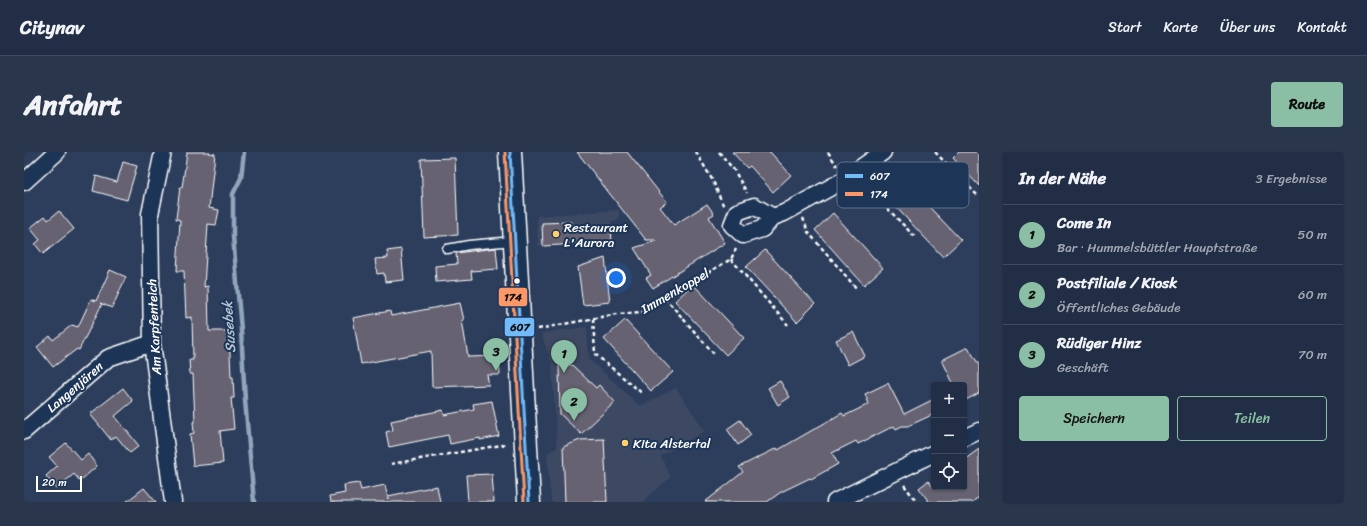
<!DOCTYPE html>
<html lang="de">
<meta charset="utf-8">
<style>
:root{--surface:#212e45;--page:#29364c;--text:#f1f3f6;--muted:#a2a8b3;--line:#3e4a5e;--accent:#8abfa5}
body{margin:0;font-family:Sriracha,sans-serif;background:var(--page);color:var(--text)}
.controls{position:absolute;right:12px;bottom:12px;display:grid;overflow:hidden;border-radius:4px;box-shadow:0 1px 3px #0004}
.controls button{width:36px;height:36px;display:grid;place-items:center;padding:0;border:0;border-bottom:1px solid var(--line);background:var(--surface);color:var(--text);font:20px sans-serif}
.scale{position:absolute;left:12px;bottom:10px;width:46px;box-sizing:border-box;padding-left:4px;border:2px solid #fff;border-top:0;font-size:11px;line-height:14px;white-space:nowrap;color:#fff;-webkit-text-stroke:3px #1d3557;paint-order:stroke}
.you{position:absolute;left:592px;top:126px;width:14px;height:14px;margin:-10px;border:3px solid #fff;border-radius:50%;background:#1a73e8;box-shadow:0 0 0 6px #1a73e833}
.badge{display:grid;place-items:center;width:26px;height:26px;border-radius:50%;background:var(--accent);color:#111;font-size:13px;font-weight:700}
.pin{position:absolute;translate:-50% -33px;filter:drop-shadow(0 1px 2px #0008)}
.pin::after{content:'';position:absolute;top:21px;width:14px;height:12px;background:inherit;clip-path:polygon(0 0,100% 0,50% 100%)}
.list{margin:0;padding:0;list-style:none}
h2{display:flex;justify-content:space-between;align-items:center;height:52px;margin:0;padding:0 16px;font-size:17px}
h2 small{font-size:13px;font-weight:400;color:var(--muted)}
.list li{display:grid;grid-template-columns:26px 1fr auto;gap:12px;align-items:center;box-sizing:border-box;height:60px;padding:0 16px;border-top:1px solid var(--line)}
.list b{display:block;font-size:15px;white-space:nowrap}
.list p{margin:0;font-size:13px;white-space:nowrap;color:var(--muted)}
.list em{font-size:13px;font-style:normal;color:var(--muted)}
.actions{display:flex;gap:8px;padding:12px 16px}
.actions a{flex:1;padding:9px 0;border:1px solid var(--accent);border-radius:4px;text-align:center;font-size:14px;color:var(--accent)}
.actions .main{background:var(--accent);color:#111}
.icon{flex:none;width:22px;height:22px;fill:none;stroke:currentColor;stroke-width:2;stroke-linecap:round;stroke-linejoin:round}
.map{position:relative;flex:none;width:955px;height:350px;overflow:hidden;border-radius:4px}
header{display:flex;align-items:center;gap:24px;box-sizing:border-box;height:56px;padding:0 20px;background:var(--surface);border-bottom:1px solid var(--line)}
header strong{font-size:19px}
nav{display:flex;gap:22px;margin-inline-start:auto;font-size:14px}
.intro{display:flex;align-items:center;justify-content:space-between;box-sizing:border-box;height:96px;padding:0 24px}
h1{margin:0;font-size:28px}
.button{padding:10px 18px;border-radius:4px;background:var(--accent);color:#111;font-size:14px;font-weight:700}
main{display:flex;gap:24px;padding:0 24px}
aside{flex:1;background:var(--surface);border-radius:4px;box-shadow:0 1px 3px #0004}
.map>svg:first-child{display:block}
.built{fill:#3d4963}
.lines{fill:none;stroke-linecap:round;stroke-linejoin:round}
.stream{stroke:#90a7bb;stroke-width:4.5}
.building{fill:#666272;stroke:#fff}
.service-casing{stroke:#fff;stroke-width:11}
.minor-casing{stroke:#fff;stroke-width:19}
.secondary-casing{stroke:#fff;stroke-width:25}
.path{stroke:#fff;stroke-width:2.5;stroke-dasharray:4 3;stroke-linecap:butt}
.service{stroke:#1d3557;stroke-width:8}
.minor{stroke:#1d3557;stroke-width:16}
.secondary{stroke:#1d3557;stroke-width:22}
.bus-1-casing{stroke:#1d3557;stroke-width:6}
.bus-2-casing{stroke:#1d3557;stroke-width:6}
.bus-1{stroke:#73baf8;stroke-width:3}
.bus-2{stroke:#fc9868;stroke-width:3}
.poi-dot{fill:#ffd166;stroke:#1d3557;stroke-width:1.5}
.bus-dot{fill:#fff;stroke:#1d3557;stroke-width:1.5}
.labels{text-anchor:middle;dominant-baseline:central;stroke-width:4;stroke-linejoin:round;paint-order:stroke}
.poi-label{font-size:13px;fill:#fff;stroke:#1d3557;text-anchor:start}
.street-label{font-size:13px;fill:#fff;stroke:#1d3557}
.water-label{font-size:14px;font-style:italic;fill:#b5c4d1;stroke:#1d3557}
.key{fill:#1d3557;stroke:#617289;stroke-width:1}
.key-label{font-size:11px;fill:#fff}
.line-badge{stroke:#1d3557;stroke-width:1.5}
.pale-badge-label{font-size:11px;text-anchor:middle;font-weight:bold;fill:#111}
</style>
<header>
<strong>Citynav</strong>
<nav><a>Start</a><a>Karte</a><a>Über uns</a><a>Kontakt</a></nav>
</header>
<div class="intro"><h1>Anfahrt</h1><a class="button">Route</a></div>
<main>
<div class="map">
<svg width="955" height="350" viewBox="0 0 955 350">
<rect width="100%" height="100%" fill="#2c3e5c"/>
<filter id="ink" filterUnits="userSpaceOnUse"><feTurbulence type="fractalNoise" baseFrequency=".025" numOctaves="2"/><feDisplacementMap in="SourceGraphic" scale="8" xChannelSelector="R" yChannelSelector="G"/><feConvolveMatrix kernelMatrix="1 2 1 2 8 2 1 2 1" color-interpolation-filters="sRGB"/></filter>
<g filter="url(#ink)">
<path class="built" d="M595 58V68L587 69 588 90 514 94 513 64Z
M563 175 565 207 616 254 652 236 681 279 636 304 647 325 618 350H527L523 301 533 296 528 213 517 181Z"/>
<g class="lines">
<path class="stream" d="M220 0 217 26 209 42V84L217 178 221 248 230 350"/>
</g>
<path class="building" d="M163 0H186L185 1 191 2 185 56 195 58 192 73 184 72 180 135 184 134 185 179H205L207 225H209L210 246H207L210 277 196 279 199 311 169 314 166 282 170 281 169 270H171L169 222H166L165 208H169L168 165 162 166 160 119H153L156 68 152 67 156 35H158L160 22Z
M553 0H603L643 50 636 55 650 73 683 52 690 62 685 65 701 91 629 136 622 126 627 123 610 96 632 89 631 88H622Z
M708 0H746L767 23 749 40 726 14 723 16Z
M935 0H955V34L929 6Z
M431 6 434 83 400 85 397 7Z
M99 10 113 14 103 48 69 39 72 24 93 30Z
M886 35 937 88 919 105 869 52Z
M35 59 50 77 19 102 11 92 16 88 6 76 21 64 24 68Z
M809 61 859 116 840 133 791 78Z
M547 70 548 78 587 75 588 90 519 94 518 71Z
M472 96 474 117 447 119 448 127 412 130 411 114 433 112 432 101Z
M377 97 380 128 361 130 360 121 353 122 351 107 364 106 363 99Z
M741 98 791 152 773 170 722 115Z
M581 106 586 150 559 153 554 115Z
M86 118 102 125 88 156 76 151 78 152 55 198 53 197 29 215 13 195 26 184 29 188 48 173 54 175 67 147 72 149Z
M669 132 720 186 702 203 651 149Z
M436 151 440 168H438L444 205 475 204 476 223H463L465 233 408 235 407 199 337 212 329 166 366 159 367 164Z
M601 168 649 220 627 239 580 187Z
M829 180 841 204 824 213 812 188Z
M944 195 955 213V241L940 249V233H930L918 208Z
M548 213 572 236 575 233 591 250 557 282 536 262 535 214Z
M756 229 766 245 754 253 744 236Z
M864 231 880 262 910 247V262L884 274H878L872 277 870 274 834 292 832 289 808 301 814 312 787 327 786 326 757 340 743 350H681L719 320 715 315 753 296 754 298 818 261 820 264 845 252 841 242Z
M99 236 109 249 91 264 115 294 106 301 92 284 87 288 66 262Z
M468 249 475 284 456 288V286L426 292 424 283 365 295 362 280 369 278 367 269 419 258 420 263 450 257 449 252Z
M716 268 727 283 714 293 703 277Z
M580 287 583 350H541L539 295 556 288Z
M42 291 57 308 64 302 73 314 56 329 50 322 32 337 22 324 33 314 25 305Z
M955 297V345L948 350H905L895 336 904 329 909 335H940V308Z
M468 322 470 350H444L442 323Z
M335 331 337 338 361 333 364 347V344L413 334 416 350H307L306 344 321 341 320 333Z
M120 336 132 350H102Z"/>
<g class="lines">
<g class="service-casing">
<path id="service" d="M423 97 445 93 489 89"/>
</g>
<g class="minor-casing">
<path id="minor" d="M139 0 126 62 128 191 149 350
M0 30 33 0
M749 65 730 54 713 60 708 73 719 83 738 77 749 65 760 61 818 29 859 0
M0 279 84 206 128 191
M940 286 955 279
M811 350 910 301"/>
</g>
<g class="secondary-casing">
<path id="secondary" d="M486 0 505 350"/>
</g>
<path class="path" d="M672 0 689 29 700 55
M695 0 710 18 723 41
M804 0 813 14
M911 0 955 45
M839 31 891 85
M779 66 784 80 833 137
M707 107 764 173
M641 146 691 203
M569 167 571 202 619 242
M514 177 593 162 618 160 707 107 712 97
M367 312 483 292
M880 333 893 350"/>
<use href="#service" class="service"/>
<use href="#minor" class="minor"/>
<use href="#secondary" class="secondary"/>
<g class="bus-1-casing">
<path id="bus-1" d="M486 0 505 350"/>
</g>
<g class="bus-2-casing">
<path id="bus-2" d="M481 0 500 350"/>
</g>
<use href="#bus-1" class="bus-1"/>
<use href="#bus-2" class="bus-2"/>
</g>
</g>
<g class="poi-dot">
<circle cx="532" cy="82" r="4"/>
<circle cx="601" cy="291" r="4"/>
</g>
<circle class="bus-dot" cx="493" cy="129" r="3.5"/>
<g class="labels">
<g class="poi-label">
<text x="540" y="75">Restaurant<tspan x="540" dy="15">L'Aurora</tspan></text>
<text x="609" y="291">Kita Alstertal</text>
</g>
<g class="street-label">
<text transform="translate(651 139) rotate(-30)">Immenkoppel</text>
<text transform="translate(130 175) rotate(-93)">Am Karpfenteich</text>
<text transform="translate(51 235) rotate(-41)">Langenjären</text>
</g>
<g class="water-label">
<text transform="translate(205 175) rotate(-94)">Susebek</text>
</g>
</g>
<rect x="813" y="10" width="132" height="46" rx="6" class="key"/>
<rect x="821" y="22" width="18" height="4" fill="#73baf8"/>
<rect x="821" y="40" width="18" height="4" fill="#fc9868"/>
<g class="key-label">
<text x="846" y="28">607</text>
<text x="846" y="46">174</text>
</g>
<g class="line-badge">
<rect x="474" y="135" width="30" height="20" rx="4" fill="#fc9868"/>
<rect x="480" y="165" width="31" height="20" rx="4" fill="#73baf8"/>
</g>
<g class="pale-badge-label">
<text x="489" y="149">174</text>
<text x="496" y="179">607</text>
</g>
</svg>
<div class="controls">
<button>+</button>
<button>−</button>
<button><svg class="icon" aria-label="locate" viewBox="0 0 24 24"><circle cx="12" cy="12" r="6"/><path d="M12 2v4M12 18v4M2 12h4M18 12h4"/></svg></button>
</div>
<div class="scale">20 m</div>
<div class="you"></div>
<div class="pin badge" style="left:540px;top:221px">1</div>
<div class="pin badge" style="left:550px;top:269px">2</div>
<div class="pin badge" style="left:472px;top:219px">3</div>
</div>
<aside>
<h2>In der Nähe<small>3 Ergebnisse</small></h2>
<ul class="list">
<li><span class="badge">1</span><div><b>Come In</b><p>Bar · Hummelsbüttler Hauptstraße</p></div><em>50 m</em></li>
<li><span class="badge">2</span><div><b>Postfiliale / Kiosk</b><p>Öffentliches Gebäude</p></div><em>60 m</em></li>
<li><span class="badge">3</span><div><b>Rüdiger Hinz</b><p>Geschäft</p></div><em>70 m</em></li>
</ul>
<div class="actions"><a class="main">Speichern</a><a>Teilen</a></div>
</aside>
</main>
